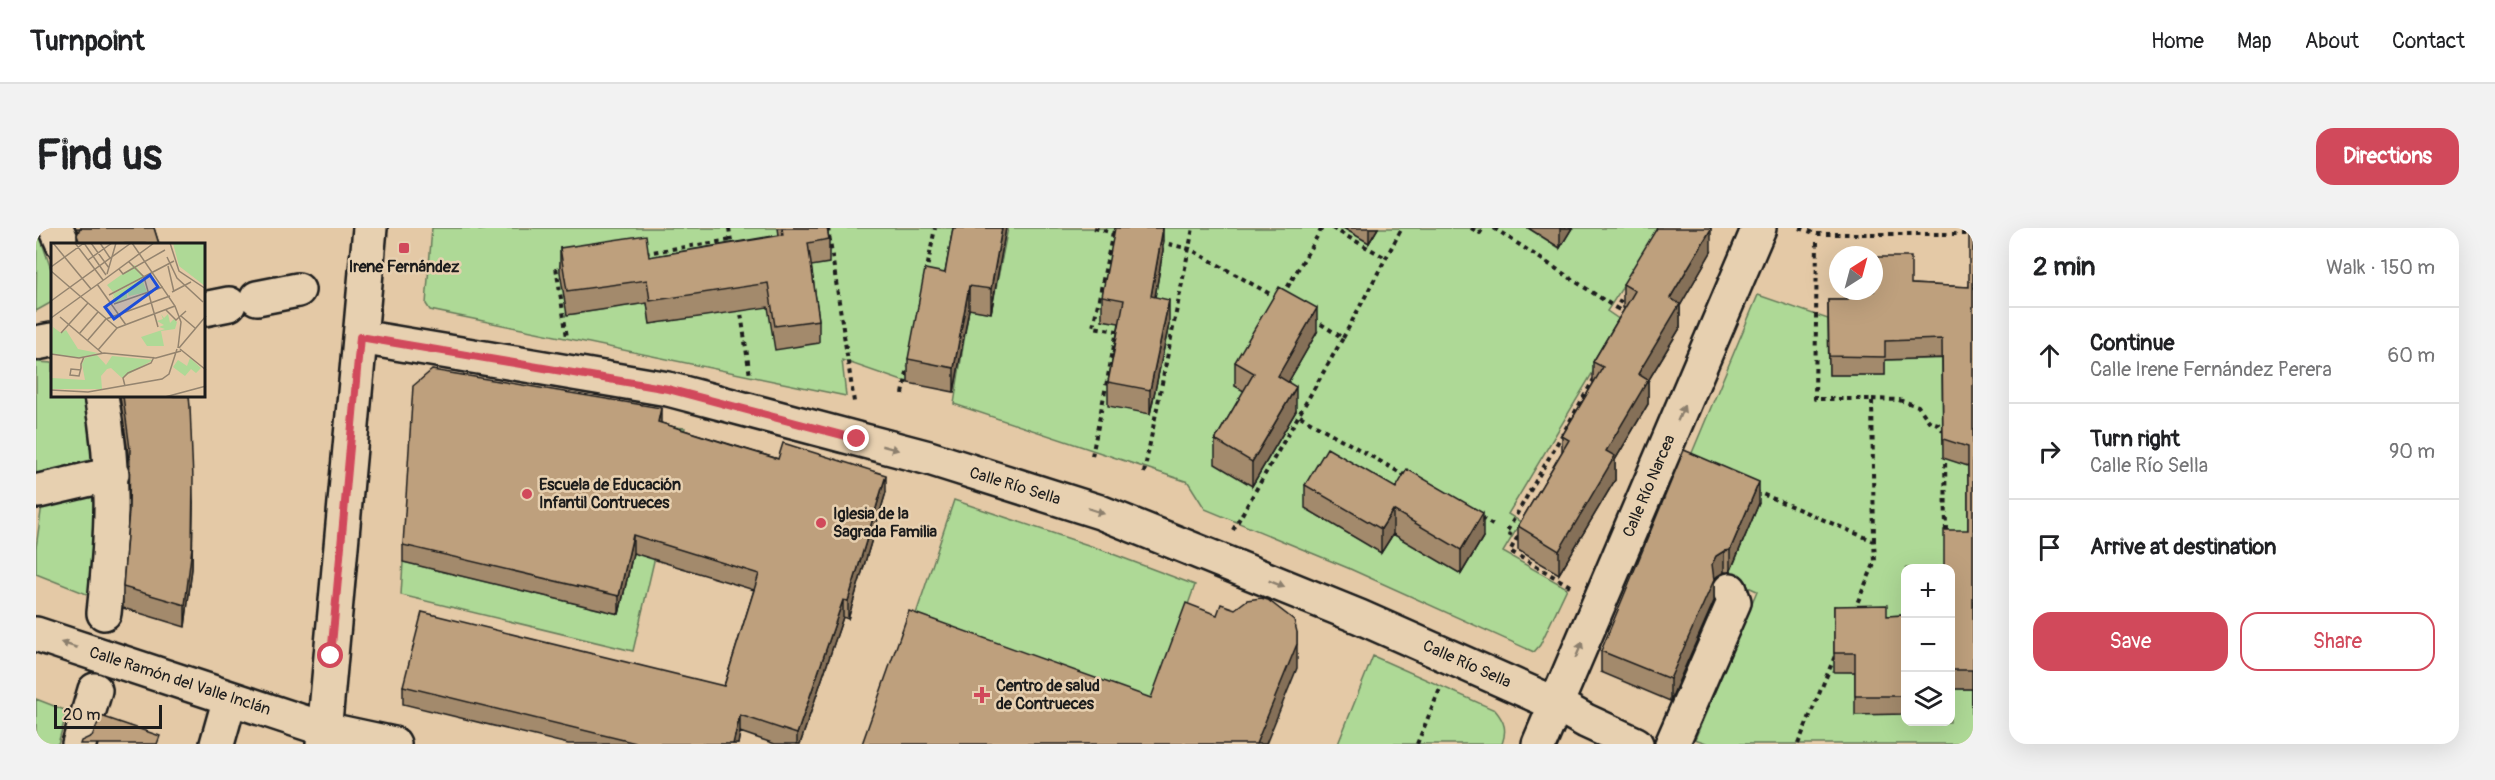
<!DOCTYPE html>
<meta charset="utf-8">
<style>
:root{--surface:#fff;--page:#f2f2f2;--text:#202124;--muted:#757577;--line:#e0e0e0;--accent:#d1495b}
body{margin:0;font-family:Pangolin,sans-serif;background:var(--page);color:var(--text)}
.controls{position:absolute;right:18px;bottom:18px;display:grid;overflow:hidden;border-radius:12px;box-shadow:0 6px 24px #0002}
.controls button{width:54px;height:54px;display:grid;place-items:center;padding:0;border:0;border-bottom:2px solid var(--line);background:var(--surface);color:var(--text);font:30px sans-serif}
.compass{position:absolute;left:1793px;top:18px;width:54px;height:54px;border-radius:50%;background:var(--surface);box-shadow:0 6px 24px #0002;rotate:36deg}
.scale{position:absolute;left:18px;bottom:15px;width:108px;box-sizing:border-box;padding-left:6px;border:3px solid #1c1c1c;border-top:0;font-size:16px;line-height:21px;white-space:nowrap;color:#1c1c1c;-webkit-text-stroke:4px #e7d0b0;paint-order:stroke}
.stop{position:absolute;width:18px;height:18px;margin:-14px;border:4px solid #d1495b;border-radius:50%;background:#fff}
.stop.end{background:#d1495b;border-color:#fff;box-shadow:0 2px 6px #0008}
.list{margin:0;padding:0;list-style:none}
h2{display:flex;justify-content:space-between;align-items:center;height:78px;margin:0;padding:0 24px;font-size:26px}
h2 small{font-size:20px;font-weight:400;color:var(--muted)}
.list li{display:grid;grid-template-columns:39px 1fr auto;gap:18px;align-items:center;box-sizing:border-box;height:96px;padding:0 24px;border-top:2px solid var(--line)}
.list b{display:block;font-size:22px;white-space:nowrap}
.list p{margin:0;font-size:20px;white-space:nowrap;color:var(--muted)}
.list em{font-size:20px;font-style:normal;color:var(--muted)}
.actions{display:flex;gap:12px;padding:18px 24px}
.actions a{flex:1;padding:14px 0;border:2px solid var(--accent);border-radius:18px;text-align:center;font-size:21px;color:var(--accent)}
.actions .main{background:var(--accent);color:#fff}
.icon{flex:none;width:33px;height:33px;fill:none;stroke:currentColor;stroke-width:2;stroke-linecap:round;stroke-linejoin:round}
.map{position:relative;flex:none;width:1937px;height:516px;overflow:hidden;border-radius:18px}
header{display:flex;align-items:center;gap:36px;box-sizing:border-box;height:84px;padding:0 30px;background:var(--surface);border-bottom:2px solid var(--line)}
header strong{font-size:28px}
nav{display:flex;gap:33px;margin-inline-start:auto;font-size:21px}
.intro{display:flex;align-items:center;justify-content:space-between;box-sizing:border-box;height:144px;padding:0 36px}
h1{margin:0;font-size:42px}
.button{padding:15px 27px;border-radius:18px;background:var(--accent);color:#fff;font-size:21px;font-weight:700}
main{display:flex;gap:36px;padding:0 36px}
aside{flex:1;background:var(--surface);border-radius:18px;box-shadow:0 6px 24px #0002}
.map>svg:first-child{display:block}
.green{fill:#aed996;stroke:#657a59;stroke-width:1.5;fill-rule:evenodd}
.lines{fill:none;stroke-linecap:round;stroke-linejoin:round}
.minor-casing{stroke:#1c1c1c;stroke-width:38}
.path{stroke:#1c1c1c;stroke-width:4;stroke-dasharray:4.5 4.5;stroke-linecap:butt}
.minor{stroke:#e7d0b0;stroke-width:33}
.wall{fill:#a38a6c;stroke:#1c1c1c;stroke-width:1.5}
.shaded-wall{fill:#857058;stroke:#1c1c1c;stroke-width:1.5}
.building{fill:#bea07d;stroke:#1c1c1c;stroke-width:1.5}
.oneway{fill:#8c7f6d}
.route{stroke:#d1495b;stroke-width:8}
.poi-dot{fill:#d1495b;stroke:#e7d0b0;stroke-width:2}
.labels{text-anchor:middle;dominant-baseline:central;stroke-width:5;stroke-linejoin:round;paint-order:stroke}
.poi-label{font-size:16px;font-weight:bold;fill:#1c1c1c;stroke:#e7d0b0;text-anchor:start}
.street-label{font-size:16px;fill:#1c1c1c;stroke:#e7d0b0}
.inset-road{fill:none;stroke:#94846f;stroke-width:1.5}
.view{fill:#1d4ed8;fill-opacity:0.15;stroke:#1d4ed8;stroke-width:3}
.inset-edge{fill:none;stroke:#1c1c1c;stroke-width:3}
</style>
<header>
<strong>Turnpoint</strong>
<nav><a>Home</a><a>Map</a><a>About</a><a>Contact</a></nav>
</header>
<div class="intro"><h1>Find us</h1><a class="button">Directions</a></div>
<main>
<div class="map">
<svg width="1937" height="516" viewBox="0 0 1937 516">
<rect width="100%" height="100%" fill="#e4c9a6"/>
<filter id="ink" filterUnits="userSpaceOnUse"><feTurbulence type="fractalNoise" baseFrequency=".0167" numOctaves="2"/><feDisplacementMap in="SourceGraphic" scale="12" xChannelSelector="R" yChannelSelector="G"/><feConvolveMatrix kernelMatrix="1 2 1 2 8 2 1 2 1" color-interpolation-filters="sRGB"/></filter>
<g filter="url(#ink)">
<path class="green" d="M1 0 16 44V74L0 83Z
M396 0H443L444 2 460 0H742L772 38 787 0H921L909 68 889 65 872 155 806 132 810 168 394 82 390 76ZM693 41 699 83 614 96 611 75 531 87Z
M972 0H1307L1333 15 1342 0H1492L1523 20 1536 0H1625L1571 83 1587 94 1472 286 1485 294 1467 324 1531 360 1504 417 1498 424 1312 340 1169 281 1152 254 918 176 933 81 955 85ZM1067 92 1133 96 1114 186 1088 95ZM1281 104 1242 172 1260 183 1216 258 1218 168 1199 158ZM1270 280 1447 309 1425 346 1357 306 1345 325Z
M1722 67 1792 91 1793 147H1849V132L1937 130 1907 229 1932 238V321L1908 340H1870L1869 399 1798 443 1819 444 1869 486 1870 494H1914L1915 461H1936L1937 516H1673L1659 511 1721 363 1692 350 1723 275 1648 244Z
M0 134 16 135V168H48L50 172 61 301 53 367 0 346V320L7 269 0 243Z
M625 198 649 200 597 423 365 367 367 334 583 386Z
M918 272 1058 319 1159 357 1112 487 874 404Z
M1337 428 1459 482C1469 494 1471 502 1466 516H1302Z
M0 471 31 483 22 516H0Z"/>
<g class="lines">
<g class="minor-casing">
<path id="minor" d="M20 0 27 16
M221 70 262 62
M168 81 193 76
M324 109 632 161 893 230 1064 284 1324 389 1520 476 1550 493 1600 516
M0 115 16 112
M65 168C80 243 76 309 68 385
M3 263 76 246
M0 406 288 501 358 516
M43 516 59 462
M181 516 194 470
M287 516 334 0
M1503 516 1723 0
M1636 516 1698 374 1694 362"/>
</g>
<path class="path" d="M693 0 696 20
M792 0 818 174
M1058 0 1078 5
M1296 0 1350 30
M1435 0 1444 5 1447 0
M1458 0 1580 80
M1764 0 1781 6H1937
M1124 14 1154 21 1241 70
M1781 14 1779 171H1836L1838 313
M609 25 695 12
M528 38 520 39 531 109
M890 46 899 0
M1590 64 1580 80 1591 86
M1247 67 1286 0
M704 78 714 148
M1307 110 1366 0
M867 166 872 139
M1836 171 1863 172 1882 178 1893 193 1902 196 1908 204
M1264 188 1370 248
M1909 226 1910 306
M1056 228 1081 103 1057 99 1077 4
M1108 245 1157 0
M1719 263 1838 313 1839 334 1819 380
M1445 290 1460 299
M1197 302 1307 110 1277 91
M1534 358 1474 323 1481 310 1470 305 1558 151
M1381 516 1404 461
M1762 516 1799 428"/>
<use href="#minor" class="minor"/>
</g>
<path class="wall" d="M40 0H118L123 16H41V7L42 4Z
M443 0H460L443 2Z
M742 0H791L793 11V35L775 38 783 92V115L739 122 732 79 614 96 611 75 531 87 524 44V20L613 29 743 7Z
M917 0H970L955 85 933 81 918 164 872 155V131L909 45Z
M1307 0H1342L1333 15Z
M1492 0H1536L1524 20Z
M1937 8V507H1936V461H1914V340L1932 302V238L1907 230 1906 130 1849 132V147H1793L1792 72H1812L1875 56 1933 59Z
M1127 22 1119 69 1133 96 1114 186 1072 178V154L1083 95 1066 92V68Z
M1675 24 1644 78V100L1612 153V176L1579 232V252L1523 346 1482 322V298L1526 224V208L1557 156V134L1589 80H1587V56Z
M1281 104 1252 154 1260 183 1216 258 1179 236V212L1208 163 1199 158V134Z
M84 168H153L157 273 156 340 149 399 87 380V359L93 282 94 240Z
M625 195 850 264 812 391 807 389 764 516H739L704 504 702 516H532L367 476V458H688L718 362 597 325 583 386 367 334V317Z
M1269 257 1360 260 1447 309 1425 346 1357 306 1345 325 1269 280Z
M1723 275 1694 344H1688L1680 349 1678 354V373L1634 473 1565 444V423Z
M1798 378 1851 388 1869 387V486L1819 487V444H1798Z"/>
<path class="shaded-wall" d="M966 0H970L955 85V61Z
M1127 0V22L1115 92V68Z
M1333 0H1342L1333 15Z
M1524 0H1536L1524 20Z
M1675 1V24L1644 78V100L1612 153V176L1579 232V252L1523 346V323L1570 223 1634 70Z
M933 58V81L918 164V140Z
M1133 72V96L1114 186V162Z
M1281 80V104L1242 172V148Z
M1260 159V183L1216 258V234Z
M625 180V198L622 194Z
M850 247V264L812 391V373Z
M1723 254V275L1694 344V322Z
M157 273 156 340 149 399V377Z
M1357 282V306L1345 325V301Z
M1447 285V309L1425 346V322Z
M597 307V325L583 386V368Z
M1688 323V344L1680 349 1678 354V373L1634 473V451L1676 336 1680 328Z
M807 372V389L764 516H761V506Z
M1261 404V440L1230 516H1220Z
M704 487V504L702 516H697Z"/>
<path class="building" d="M44 0H118L123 16H44L41 7Z
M746 0H791L793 11 772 15 783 92 739 98 732 55 614 73 611 52 531 63 524 20 610 7 613 29 747 7Z
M917 0H966L955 61 933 58 918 140 872 131 889 41 909 45Z
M1079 0H1127L1115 68 1133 72 1114 162 1072 154 1088 72 1066 68Z
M1621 0H1674L1675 1 1634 70 1644 76 1602 146 1612 152 1570 223 1579 228 1523 323 1482 298 1533 212 1526 208 1567 139 1557 134 1599 63 1587 56Z
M1933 8H1937V488H1936V442H1914V340H1908V302H1932V219L1907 211 1906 111 1849 113V129L1793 128 1792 72H1812V63H1838V29H1875V56L1933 59Z
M1243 59 1281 80 1242 148 1260 159 1216 234 1179 212 1218 145 1199 134Z
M396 142 625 180 622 194 695 217 742 231 747 215 850 247 812 373 807 372 761 506 704 487 697 516H604L367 458 386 384 688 458 723 346 597 307 583 368 367 317 377 158Z
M87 168H153L154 179 157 251 156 319 149 377 87 359 93 282 94 221Z
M1291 220 1360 260 1371 241 1447 285 1425 322 1357 282 1345 301 1269 257Z
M1648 222 1723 254 1694 322 1688 323 1680 328 1676 336 1678 352 1634 451 1565 423Z
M1225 370 1232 372 1258 392 1261 404V416L1220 516H826L873 383 1115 470 1150 375 1181 387 1185 376 1199 381 1211 372Z
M1851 377V388L1869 387V468H1819V425H1798V378Z
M65 488 124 508 121 516H44L45 513 56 508Z"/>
<defs><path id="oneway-solid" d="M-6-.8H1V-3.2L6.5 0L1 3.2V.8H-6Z" transform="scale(1.5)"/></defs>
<g class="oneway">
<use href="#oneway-solid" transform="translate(1645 185) rotate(-67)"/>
<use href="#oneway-solid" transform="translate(854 220) rotate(15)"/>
<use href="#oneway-solid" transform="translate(1060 283) rotate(19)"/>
<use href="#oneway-solid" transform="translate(1241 356) rotate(22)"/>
<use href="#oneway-solid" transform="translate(33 417) rotate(-162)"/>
<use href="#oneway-solid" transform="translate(1543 422) rotate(-67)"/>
</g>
</g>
<g class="lines" filter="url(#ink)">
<path class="route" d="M295 428 324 109 632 161 821 211"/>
</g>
<g class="poi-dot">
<rect x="362" y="14" width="12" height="12" rx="3"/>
<circle cx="491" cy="266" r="6"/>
<circle cx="785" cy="295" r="6"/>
<path d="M943 458h6v6h6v6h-6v6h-6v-6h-6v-6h6z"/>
</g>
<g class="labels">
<g class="poi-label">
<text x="368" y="39" text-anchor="middle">Irene Fernández</text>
<text x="503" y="257">Escuela de Educación<tspan x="503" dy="18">Infantil Contrueces</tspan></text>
<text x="797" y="286">Iglesia de la<tspan x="797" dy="18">Sagrada Familia</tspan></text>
<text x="960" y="458">Centro de salud<tspan x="960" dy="18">de Contrueces</tspan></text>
</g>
<g class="street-label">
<text transform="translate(979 258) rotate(17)">Calle Río Sella</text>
<text transform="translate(1613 258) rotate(-67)">Calle Río Narcea</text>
<text transform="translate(1431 436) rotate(24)">Calle Río Sella</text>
<text transform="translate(144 453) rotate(18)">Calle Ramón del Valle Inclán</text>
</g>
</g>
<g transform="translate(15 15)">
<rect width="154" height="154" fill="#e4c9a6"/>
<path d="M122 0H154V43L128 23ZM84 22 93 34 62 49 56 42ZM91 36 96 49 78 53 76 48V55L64 60 61 52 65 57 62 51ZM110 71 113 75 117 71 119 80 123 76 126 79 124 86 110 88 113 103H96L90 94 114 86 108 84 113 82 106 78 112 76ZM2 84 10 90 15 87 27 106 47 110 28 115 0 111ZM46 112 55 122 61 113 102 117 71 135 60 125 56 126 50 133 51 146H0L1 135 34 137 31 121 34 115ZM139 115 150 125 145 130 140 126 134 133 122 124 127 117 136 123Z" fill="#aed996"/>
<path class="inset-road" d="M2 0 40 46M24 0 52 37M40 0 58 25M49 0 59 15M81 0 124 63 130 79 127 105M119 0 128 28 155 46M116 14 126 35 152 59M37 17 61 0M78 19 93 34 107 84M117 23 123 49M0 24 33 0 55 32M68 26 72 31 114 7M0 28 66 85M56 31 65 0M54 36 103 0M46 41 75 82M121 49 140 39M58 52 123 18M0 58 80 0M63 61 112 44M115 67 125 77 135 68M130 73 144 85M9 74 51 110M0 75 54 36M66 85 124 63M10 90 37 60M28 91 47 69M36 98 55 76 119 53M128 105 155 73M129 106 155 127M47 107 66 85M0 111 28 115 53 110 105 115 130 108M30 127 20 126 19 132 28 133 30 125V121L33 114M74 143 72 135 77 130 100 120 103 114M0 147 37 149 111 136 118 131 126 106M114 154 155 143"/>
<path class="view" d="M99 32 107 44 63 76 54 64Z"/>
<rect width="154" height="154" class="inset-edge"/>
</g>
</svg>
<div class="controls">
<button>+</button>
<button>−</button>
<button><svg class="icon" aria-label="layers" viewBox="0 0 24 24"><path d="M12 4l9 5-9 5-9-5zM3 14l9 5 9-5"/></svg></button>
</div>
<svg class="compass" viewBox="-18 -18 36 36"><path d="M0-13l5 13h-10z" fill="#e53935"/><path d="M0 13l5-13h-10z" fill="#757577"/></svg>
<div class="scale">20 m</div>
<div class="stop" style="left:295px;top:428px"></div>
<div class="stop end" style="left:821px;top:211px"></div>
</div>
<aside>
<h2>2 min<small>Walk · 150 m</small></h2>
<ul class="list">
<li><svg class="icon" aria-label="ahead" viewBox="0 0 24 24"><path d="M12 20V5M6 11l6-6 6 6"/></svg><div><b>Continue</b><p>Calle Irene Fernández Perera</p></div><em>60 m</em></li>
<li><svg class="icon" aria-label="right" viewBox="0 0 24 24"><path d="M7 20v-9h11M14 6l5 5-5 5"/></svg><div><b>Turn right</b><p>Calle Río Sella</p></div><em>90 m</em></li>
<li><svg class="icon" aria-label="arrive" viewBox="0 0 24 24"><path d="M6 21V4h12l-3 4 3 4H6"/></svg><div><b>Arrive at destination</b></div></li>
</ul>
<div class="actions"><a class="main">Save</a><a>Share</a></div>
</aside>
</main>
